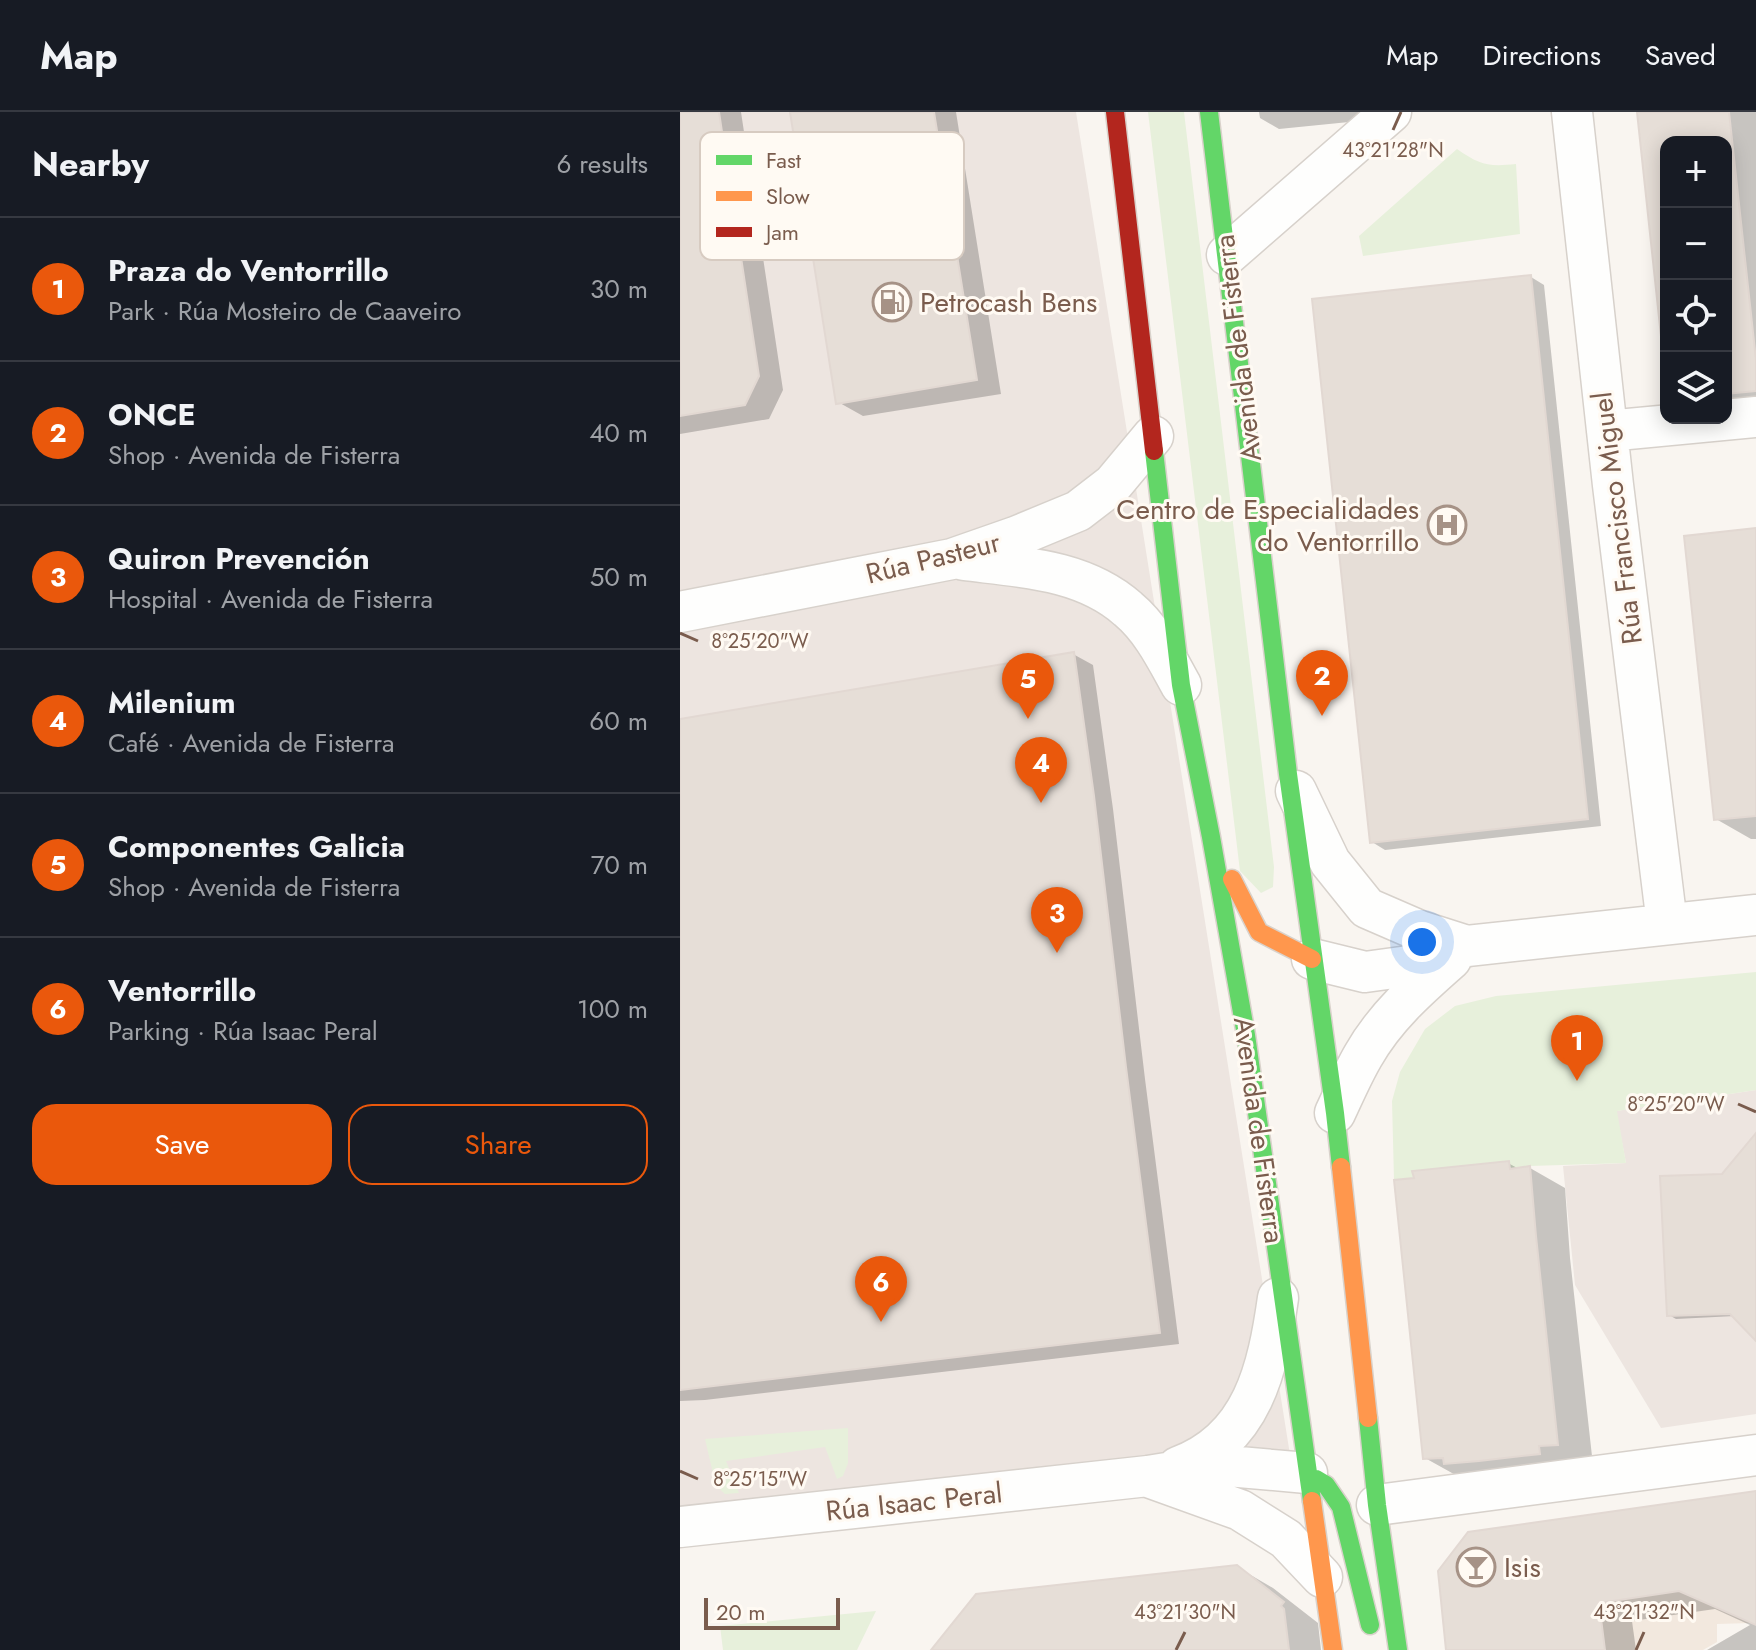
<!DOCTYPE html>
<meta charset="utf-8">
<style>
:root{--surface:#171b24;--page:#20242c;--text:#f1f3f6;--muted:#9ea1a6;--line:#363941;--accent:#ea580c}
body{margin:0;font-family:Jost,sans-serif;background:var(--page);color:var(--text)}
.controls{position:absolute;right:24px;top:24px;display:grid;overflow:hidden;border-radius:16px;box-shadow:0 4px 20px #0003}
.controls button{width:72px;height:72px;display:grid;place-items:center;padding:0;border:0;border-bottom:2px solid var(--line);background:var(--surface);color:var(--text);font:40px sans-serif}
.scale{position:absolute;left:24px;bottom:20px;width:136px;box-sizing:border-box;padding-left:8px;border:4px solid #7a5c4d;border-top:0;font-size:22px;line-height:28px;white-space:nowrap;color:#7a5c4d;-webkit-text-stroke:6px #fffaf3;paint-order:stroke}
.you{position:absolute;left:742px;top:830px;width:28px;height:28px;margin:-20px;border:6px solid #fff;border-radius:50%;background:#1a73e8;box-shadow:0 0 0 12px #1a73e833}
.badge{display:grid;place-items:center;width:52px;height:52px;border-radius:50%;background:var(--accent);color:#fff;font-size:26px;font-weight:700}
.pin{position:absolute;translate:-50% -66px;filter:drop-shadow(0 2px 4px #0008)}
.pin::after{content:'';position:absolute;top:42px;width:28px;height:24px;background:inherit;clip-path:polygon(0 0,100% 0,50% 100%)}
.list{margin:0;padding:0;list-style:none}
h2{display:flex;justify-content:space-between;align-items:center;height:104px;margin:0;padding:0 32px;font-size:34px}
h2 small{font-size:26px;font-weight:400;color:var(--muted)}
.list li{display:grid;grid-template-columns:52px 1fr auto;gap:24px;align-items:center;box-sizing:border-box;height:144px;padding:0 32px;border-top:2px solid var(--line)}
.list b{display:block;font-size:30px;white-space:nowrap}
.list p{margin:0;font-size:26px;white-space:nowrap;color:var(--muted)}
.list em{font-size:26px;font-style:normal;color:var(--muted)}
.actions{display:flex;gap:16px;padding:24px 32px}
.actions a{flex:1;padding:18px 0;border:2px solid var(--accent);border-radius:24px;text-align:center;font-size:28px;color:var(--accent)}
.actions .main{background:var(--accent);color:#fff}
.icon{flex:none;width:44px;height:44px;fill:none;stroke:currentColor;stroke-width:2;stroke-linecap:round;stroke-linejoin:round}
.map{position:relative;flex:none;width:1076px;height:1538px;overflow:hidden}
header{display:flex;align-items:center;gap:48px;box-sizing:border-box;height:112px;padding:0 40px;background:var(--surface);border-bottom:2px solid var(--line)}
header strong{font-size:38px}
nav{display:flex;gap:44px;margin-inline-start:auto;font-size:28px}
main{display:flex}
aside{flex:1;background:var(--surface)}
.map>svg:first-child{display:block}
.residential{fill:#f2e8de}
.industrial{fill:#ede5e0}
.green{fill:#e7f0db}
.shadow{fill:#0003}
.building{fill:#e6ded7;stroke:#e2d8d2;stroke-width:2}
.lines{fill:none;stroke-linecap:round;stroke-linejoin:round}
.street-casing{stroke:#d7d1cb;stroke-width:43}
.fast-casing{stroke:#d9d2cb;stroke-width:21}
.slow-casing{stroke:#d9d2cb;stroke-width:21}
.jam-casing{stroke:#d9d2cb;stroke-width:21}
.street{stroke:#fefefd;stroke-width:40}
.fast{stroke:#63d668;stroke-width:18}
.slow{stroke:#ff974d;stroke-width:18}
.jam{stroke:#b3261e;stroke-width:18}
.ticks{fill:none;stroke:#7a5c4d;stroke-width:3}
.labels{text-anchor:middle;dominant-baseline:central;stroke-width:6;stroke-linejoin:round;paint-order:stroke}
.poi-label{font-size:28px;fill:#7a5c4d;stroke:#fffaf3;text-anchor:start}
.street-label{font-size:28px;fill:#7a5c4d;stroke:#fffaf3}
.key{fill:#fffaf3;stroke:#d7cbc1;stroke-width:2}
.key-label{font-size:22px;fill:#7a5c4d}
.ticks-label{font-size:20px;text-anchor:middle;fill:#7a5c4d;stroke:#fffaf3;stroke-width:6;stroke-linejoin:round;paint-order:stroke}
</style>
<header>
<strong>Map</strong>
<nav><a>Map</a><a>Directions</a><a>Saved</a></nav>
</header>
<main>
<aside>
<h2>Nearby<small>6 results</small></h2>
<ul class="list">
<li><span class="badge">1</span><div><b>Praza do Ventorrillo</b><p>Park · Rúa Mosteiro de Caaveiro</p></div><em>30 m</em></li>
<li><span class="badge">2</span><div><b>ONCE</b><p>Shop · Avenida de Fisterra</p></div><em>40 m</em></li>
<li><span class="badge">3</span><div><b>Quiron Prevención</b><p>Hospital · Avenida de Fisterra</p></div><em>50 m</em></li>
<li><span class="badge">4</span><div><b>Milenium</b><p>Café · Avenida de Fisterra</p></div><em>60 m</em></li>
<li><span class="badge">5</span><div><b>Componentes Galicia</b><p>Shop · Avenida de Fisterra</p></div><em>70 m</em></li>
<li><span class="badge">6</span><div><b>Ventorrillo</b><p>Parking · Rúa Isaac Peral</p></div><em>100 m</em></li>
</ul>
<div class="actions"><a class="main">Save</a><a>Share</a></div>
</aside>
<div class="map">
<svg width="1076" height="1538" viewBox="0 0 1076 1538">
<rect width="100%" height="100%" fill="#f9f5f0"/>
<path class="residential" d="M1064 1470 1071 1511 1037 1512V1530L1023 1538H925L923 1528 851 1493 950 1486Z"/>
<path class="industrial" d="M0 0H396L611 1349 0 1414Z
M1076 978V1302L981 1316 895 1173 883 1054 946 1051 936 999Z"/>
<path class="green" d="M468 0H504L594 755 593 775 581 781 560 759Z
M777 37C800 53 808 55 836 52L840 122 683 144 679 124Z
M1076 860V978L937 999 946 1051 850 1054 830 1056 733 1060 734 1066 714 1068 712 989 720 960 745 917 775 894 816 884Z
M168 1316V1351L163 1364 157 1367 145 1335 46 1349 59 1381 45 1382 36 1374 25 1327Z
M196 1499 177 1538H43L40 1514Z"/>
<path class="shadow" d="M0 0H61L103 278 89 307 0 322Z
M112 0H276L321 282 183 304 158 290Z
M579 0H680L669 10 599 17 580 6Z
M958 0H1076V302L1046 305V30H986V252Z
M851 165 864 173 921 714 705 738 692 730Z
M1076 418V727H1071L1036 707Z
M393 542 413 553 433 697 465 967 499 1232 25 1288 0 1289V609Z
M1076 1028V1224L1055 1204 996 1207 989 1203 1043 1064Z
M828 1051 839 1057 850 1056 885 1076 890 1146 913 1353 781 1366 745 1346Z
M1076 1381V1538H1027L1070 1513 1035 1497 952 1509 956 1538H768Z
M557 1455 593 1476 638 1511 641 1538H263Z"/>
<path class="building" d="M0 0H39L79 264 65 293 0 304Z
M110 0H254L297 268 156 292Z
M957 0H1049L1076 248V279L1046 282V30H986V271Z
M851 163 908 707 690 731 632 187Z
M1076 416V704L1034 708 1004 424Z
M394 540 414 684 446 955 480 1221 0 1278V607Z
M1076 1021V1229L1050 1202 987 1204 980 1064 1042 1062Z
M829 1049 830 1057 850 1054 856 1124 878 1333 859 1334 860 1342 799 1349 764 1352 763 1346 743 1347 714 1068 734 1066 732 1059Z
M1076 1379V1513L999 1479 919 1491 925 1538H766L758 1459 788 1420Z
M557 1453 604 1490 601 1494 604 1497 609 1538H251L296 1482Z"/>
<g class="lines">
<g class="street-casing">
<path id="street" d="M892 0 933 373 987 812
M547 143 711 0
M927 319 1076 305
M284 448C340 455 403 457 448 497 472 517 486 546 501 573
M0 500 272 447 335 425 398 399 433 372 473 324
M616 679 650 750 687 796 740 819 787 834
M632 847 685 860 736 853 787 834 1076 803
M655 1001C664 982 672 963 683 944 705 905 738 876 771 847
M498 1355C573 1328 588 1256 598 1186
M471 1366 560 1398 606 1427 642 1465
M697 1393 1076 1343
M0 1415 468 1364 536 1353 627 1361"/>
</g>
<g class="fast-casing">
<path id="fast" d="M529 0 608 662 655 1001 661 1055
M474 339 501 573 531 725 566 923 632 1389
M688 1306 697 1393 718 1538
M636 1367 646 1373 661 1395 690 1513"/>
</g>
<g class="slow-casing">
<path id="slow" d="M552 767 579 820 632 847
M661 1055 688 1306
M632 1389 653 1538"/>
</g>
<g class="jam-casing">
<path id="jam" d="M435 0 474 339"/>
</g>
<use href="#street" class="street"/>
<use href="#fast" class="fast"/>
<use href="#slow" class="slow"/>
<use href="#jam" class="jam"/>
</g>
<path class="ticks" d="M713 18 721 0M0 521 18 529M1058 992 1076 1000M0 1359 18 1367M496 1538 505 1520M956 1538 964 1520"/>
<defs>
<g id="fuel-ring" transform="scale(2)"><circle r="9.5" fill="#fffaf3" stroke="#a69286" stroke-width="1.5"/><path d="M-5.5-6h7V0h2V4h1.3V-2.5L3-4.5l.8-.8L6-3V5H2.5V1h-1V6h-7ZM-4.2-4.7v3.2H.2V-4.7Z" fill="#a69286"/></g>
<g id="hospital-ring" transform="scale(2)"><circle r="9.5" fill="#fffaf3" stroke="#a69286" stroke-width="1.5"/><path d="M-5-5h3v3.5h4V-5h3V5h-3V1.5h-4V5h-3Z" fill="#a69286"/></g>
<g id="bar-ring" transform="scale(2)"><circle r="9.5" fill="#fffaf3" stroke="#a69286" stroke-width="1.5"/><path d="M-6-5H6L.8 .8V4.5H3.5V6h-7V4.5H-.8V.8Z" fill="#a69286"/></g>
</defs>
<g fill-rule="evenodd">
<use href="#fuel-ring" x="212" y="190"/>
<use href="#hospital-ring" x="767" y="413"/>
<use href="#bar-ring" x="796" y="1455"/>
</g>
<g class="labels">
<g class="poi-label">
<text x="240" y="190">Petrocash Bens</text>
<text x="739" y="397" text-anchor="end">Centro de Especialidades<tspan x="739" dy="32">do Ventorrillo</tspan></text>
<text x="824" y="1455">Isis</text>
</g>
<g class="street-label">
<text transform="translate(558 236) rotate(-97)">Avenida de Fisterra</text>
<text transform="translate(937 406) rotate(-97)">Rúa Francisco Miguel</text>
<text transform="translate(253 446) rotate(-14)">Rúa Pasteur</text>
<text transform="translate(579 1018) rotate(82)">Avenida de Fisterra</text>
<text transform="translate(234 1390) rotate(-6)">Rúa Isaac Peral</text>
</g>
</g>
<rect x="20" y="20" width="264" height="128" rx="12" class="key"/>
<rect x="36" y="43" width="36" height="10" fill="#63d668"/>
<rect x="36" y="79" width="36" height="10" fill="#ff974d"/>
<rect x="36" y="115" width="36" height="10" fill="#b3261e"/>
<g class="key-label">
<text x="86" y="56">Fast</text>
<text x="86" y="92">Slow</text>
<text x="86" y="128">Jam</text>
</g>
<g class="ticks-label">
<text x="713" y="45">43°21'28"N</text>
<text x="80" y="536">8°25'20"W</text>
<text x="996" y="999">8°25'20"W</text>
<text x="80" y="1374">8°25'15"W</text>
<text x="505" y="1507">43°21'30"N</text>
<text x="964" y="1507">43°21'32"N</text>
</g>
</svg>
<div class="controls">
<button>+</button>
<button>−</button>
<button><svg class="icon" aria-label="locate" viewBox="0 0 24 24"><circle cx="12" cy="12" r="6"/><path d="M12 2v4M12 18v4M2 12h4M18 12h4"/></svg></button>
<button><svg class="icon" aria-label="layers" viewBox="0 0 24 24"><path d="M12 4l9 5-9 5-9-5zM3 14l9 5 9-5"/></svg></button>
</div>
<div class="scale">20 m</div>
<div class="you"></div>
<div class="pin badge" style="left:897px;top:969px">1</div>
<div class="pin badge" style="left:642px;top:604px">2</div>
<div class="pin badge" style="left:377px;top:841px">3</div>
<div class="pin badge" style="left:361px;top:691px">4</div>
<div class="pin badge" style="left:348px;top:607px">5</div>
<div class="pin badge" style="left:201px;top:1210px">6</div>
</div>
</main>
